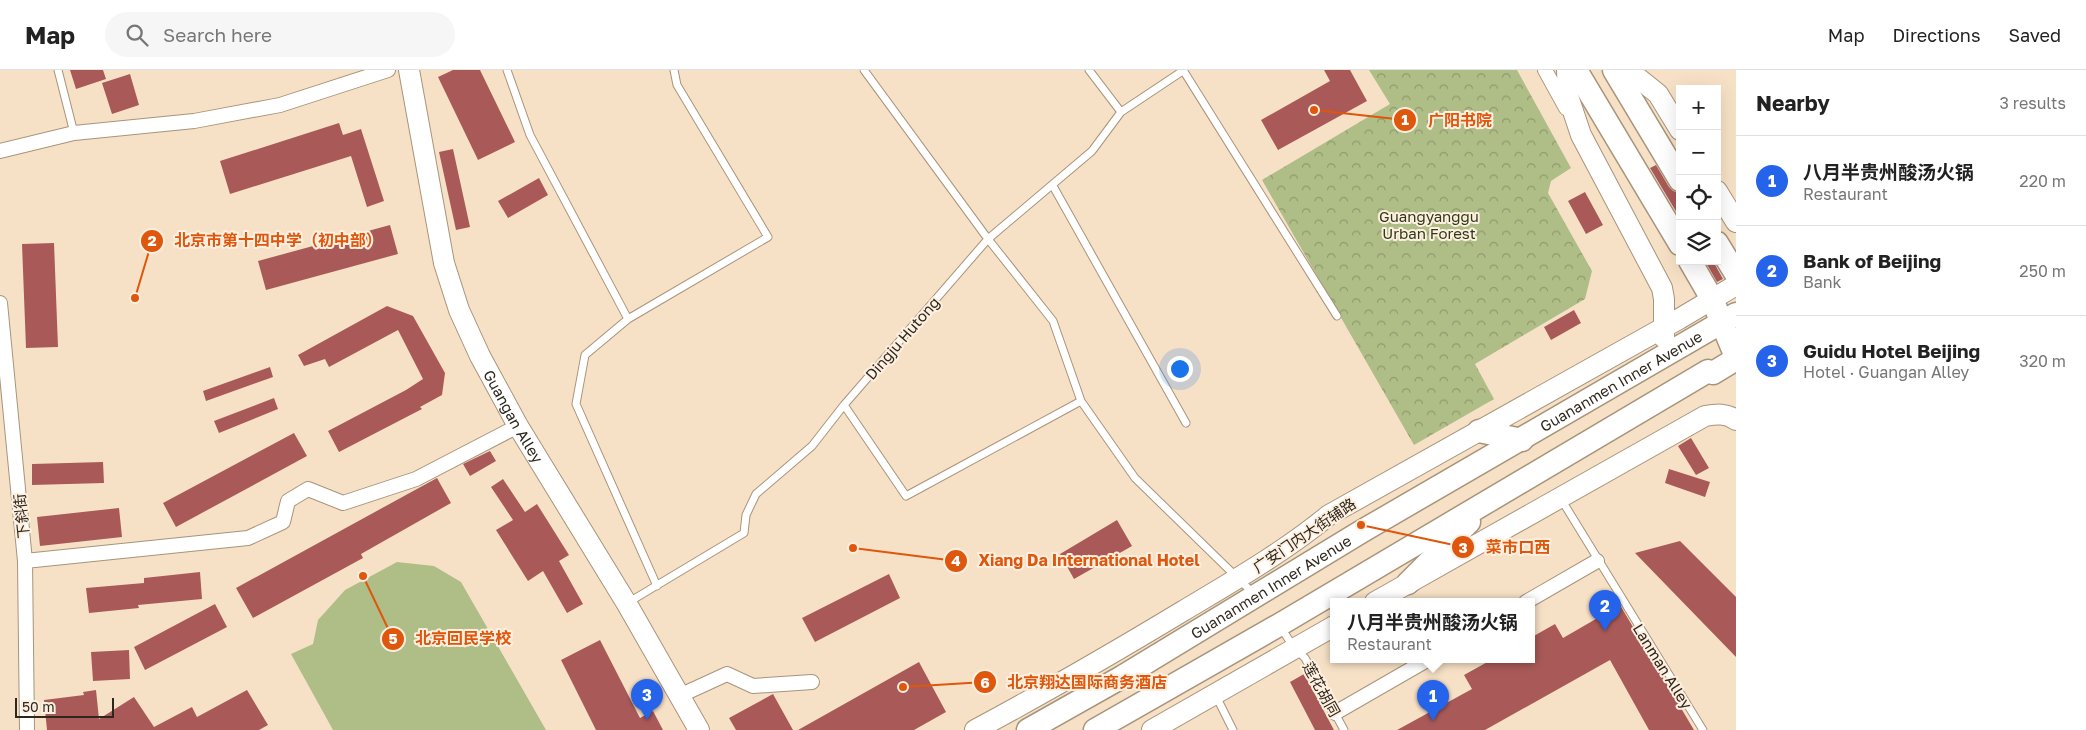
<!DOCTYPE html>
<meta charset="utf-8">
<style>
:root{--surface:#fff;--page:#f6f6f6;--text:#222;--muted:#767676;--line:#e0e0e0;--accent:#2563eb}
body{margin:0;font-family:"Golos Text","Noto Sans SC",sans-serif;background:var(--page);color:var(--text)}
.controls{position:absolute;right:15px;top:15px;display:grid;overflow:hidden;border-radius:0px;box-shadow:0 5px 20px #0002}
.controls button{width:45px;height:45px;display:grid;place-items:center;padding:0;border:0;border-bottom:1px solid var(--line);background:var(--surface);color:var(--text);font:25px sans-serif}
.scale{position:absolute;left:15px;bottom:12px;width:99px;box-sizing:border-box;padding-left:5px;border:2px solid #2f271d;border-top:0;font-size:14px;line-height:18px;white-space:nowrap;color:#2f271d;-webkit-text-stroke:4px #fdf0e0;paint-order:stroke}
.you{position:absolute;left:1179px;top:298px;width:18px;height:18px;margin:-12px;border:4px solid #fff;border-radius:50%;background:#1a73e8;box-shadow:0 0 0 8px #1a73e833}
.badge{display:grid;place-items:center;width:32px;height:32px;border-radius:50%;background:var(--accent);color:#fff;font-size:16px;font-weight:700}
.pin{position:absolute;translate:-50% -41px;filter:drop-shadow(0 1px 2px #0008)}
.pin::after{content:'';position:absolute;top:26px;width:18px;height:15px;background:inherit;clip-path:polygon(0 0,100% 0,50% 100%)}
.popup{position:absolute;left:1330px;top:528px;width:205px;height:65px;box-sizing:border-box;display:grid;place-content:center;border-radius:0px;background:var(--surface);filter:drop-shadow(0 1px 4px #0005);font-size:16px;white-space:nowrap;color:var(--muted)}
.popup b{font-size:19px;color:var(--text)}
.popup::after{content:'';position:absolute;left:50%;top:100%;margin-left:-10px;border:10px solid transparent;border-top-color:var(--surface)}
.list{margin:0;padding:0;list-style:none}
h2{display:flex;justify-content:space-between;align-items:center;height:65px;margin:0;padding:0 20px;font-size:21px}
h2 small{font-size:16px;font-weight:400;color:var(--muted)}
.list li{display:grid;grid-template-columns:32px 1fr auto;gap:15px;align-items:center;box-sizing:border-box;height:90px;padding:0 20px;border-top:1px solid var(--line)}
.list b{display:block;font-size:19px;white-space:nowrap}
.list p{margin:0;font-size:16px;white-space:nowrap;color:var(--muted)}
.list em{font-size:16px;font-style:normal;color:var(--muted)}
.icon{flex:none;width:28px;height:28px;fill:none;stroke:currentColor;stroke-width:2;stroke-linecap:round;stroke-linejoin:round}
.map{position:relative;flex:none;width:1736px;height:660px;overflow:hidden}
header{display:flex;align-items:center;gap:30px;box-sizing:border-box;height:70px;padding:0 25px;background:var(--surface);border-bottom:1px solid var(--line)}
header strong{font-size:24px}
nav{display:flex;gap:28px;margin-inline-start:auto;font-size:18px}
.search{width:350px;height:45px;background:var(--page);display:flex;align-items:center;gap:12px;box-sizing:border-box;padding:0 18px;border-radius:28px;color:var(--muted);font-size:19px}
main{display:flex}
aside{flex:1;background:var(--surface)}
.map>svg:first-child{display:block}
.grass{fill:#afbe86}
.park{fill:url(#park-crowns)}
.building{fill:#a95a58}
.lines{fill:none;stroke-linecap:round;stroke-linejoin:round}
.lane-casing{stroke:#a8947a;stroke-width:9}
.street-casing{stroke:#a8947a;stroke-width:16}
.secondary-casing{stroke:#a8947a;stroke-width:22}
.primary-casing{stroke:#a8947a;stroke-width:25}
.lane{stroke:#fff;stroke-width:7}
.street{stroke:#fff;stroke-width:14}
.secondary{stroke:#fff;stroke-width:20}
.primary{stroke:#fff;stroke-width:22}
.labels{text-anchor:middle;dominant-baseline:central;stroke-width:4;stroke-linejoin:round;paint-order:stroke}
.park-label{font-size:15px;fill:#303816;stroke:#fdf0e0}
.street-label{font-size:15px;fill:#2f271d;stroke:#fdf0e0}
.leader{fill:none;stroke:#df560d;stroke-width:2}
.callout-dot{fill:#df560d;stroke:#fdf0e0;stroke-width:2}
.mark-label{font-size:15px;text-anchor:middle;font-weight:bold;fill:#fff}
.callout-label{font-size:16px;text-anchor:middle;font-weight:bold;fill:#df560d;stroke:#fdf0e0;stroke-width:4;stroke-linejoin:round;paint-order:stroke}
</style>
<header>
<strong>Map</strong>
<div class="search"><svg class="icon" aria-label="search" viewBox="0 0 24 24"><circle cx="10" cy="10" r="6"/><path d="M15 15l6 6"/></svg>Search here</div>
<nav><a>Map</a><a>Directions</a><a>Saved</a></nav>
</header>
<main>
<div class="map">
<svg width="1736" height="660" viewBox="0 0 1736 660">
<defs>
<pattern id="park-crowns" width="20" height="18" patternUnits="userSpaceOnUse" patternTransform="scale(1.25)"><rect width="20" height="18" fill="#afbe86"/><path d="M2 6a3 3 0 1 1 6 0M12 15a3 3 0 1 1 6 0" fill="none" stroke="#8f9a6d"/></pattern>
</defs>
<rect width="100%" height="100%" fill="#f7e1c6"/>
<path class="grass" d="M397 492 434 496 461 512 546 660H333L291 584 313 574 318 550 345 520Z"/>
<path class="park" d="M1369 0H1517L1571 98 1551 111 1548 123 1592 201 1585 229 1475 294 1494 329 1414 375 1262 110 1390 34Z"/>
<path class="building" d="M70 0H103L106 9 76 19Z
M453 0H480L515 72 478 90 438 7Z
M1324 0H1350L1367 31 1278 80 1261 50 1330 11Z
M130 4 139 35 112 44 102 13Z
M339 53 343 65 361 59 384 131 367 137 351 86 230 124 220 91Z
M453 79 470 157 456 160 439 82Z
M1656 95 1669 117 1673 121 1680 123V148L1650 98Z
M539 108 548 125 508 148 498 131Z
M1585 122 1603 155 1586 164 1568 131Z
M390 155 398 184 266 220 258 191Z
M54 173 58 277 26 278 22 174Z
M1705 191H1713L1723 209 1717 212Z
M387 236 413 246 445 303 442 325 420 337 422 339 339 382 328 361 406 320 423 309 398 260 329 297 325 289 304 296 298 285Z
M1574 240 1581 253 1551 270 1544 257Z
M270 297 273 307 206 331 203 321Z
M274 328 278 339 219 363 214 351Z
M294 363 307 386 176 457 163 433Z
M1691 368 1709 398 1696 405 1678 376Z
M490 381 496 391 470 406 463 394Z
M103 392 104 413 32 415V394Z
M1669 399 1710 412 1705 427 1665 413Z
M437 408 451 433 361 484 363 488 253 548 236 518Z
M503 409 525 442 537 434 569 485 559 491 583 534 567 543 543 501 528 511 496 460 513 450 491 417Z
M119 438 122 467 40 476 37 447Z
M1117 450 1132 476 1074 509 1060 484Z
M1680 471 1736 527V587L1635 483Z
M200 502 202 529 138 535 139 538 89 543 86 518 144 513V508Z
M889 504 900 528 815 572 802 548Z
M215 534 227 557 145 600 134 577Z
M1620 535 1694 660H1649L1610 590 1485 660H1397L1472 619 1464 605 1491 590H1532V567L1555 554 1563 568Z
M600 570 640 648 653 641 663 660H596L561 590Z
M129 580 130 609 93 611 91 582Z
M919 592 946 642 914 660H798Z
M1304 604 1334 660H1315L1290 612Z
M96 620 99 649 134 627 154 657 192 637 197 647 247 620 268 655 259 660H47L44 630 84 625 83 622Z
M773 624 793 660H736L729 648Z"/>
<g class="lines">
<g class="lane-casing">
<path id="lane" d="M58 0 74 63
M507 0 530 65 628 249
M864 0 988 169 1053 251 1081 331 1135 408 1254 524
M1089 0 1121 42
M1183 0 1337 246
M1053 116 1186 353
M844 335 906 426 1081 331
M1561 429 1703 660
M657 516 576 334 585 285 628 249 768 167 677 15 674 0
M629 532 744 463 746 445 756 424 812 376 844 335 988 169 1092 81 1121 42 1184 0
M1281 558 1295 579 1305 588 1344 660
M1215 624 1233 660"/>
</g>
<g class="street-casing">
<path id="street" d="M1545 0 1566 38
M0 81 74 63 194 51 280 35 388 0
M0 233 25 491 27 660
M25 491 248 468 283 452 288 431 308 419 343 433 416 409 518 356
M1526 532 1597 491
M679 626 727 604 753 616 812 612
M1335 643 1427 590"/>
</g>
<g class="secondary-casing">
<g id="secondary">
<path id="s1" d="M409 0 444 193 459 240 480 286 518 356 627 534 699 660"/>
<path d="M1567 0 1568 26 1581 65 1662 218 1664 229V268"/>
<path d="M1628 0 1658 24 1680 60"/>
<path d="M1717 121 1736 152"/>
<path d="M1375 532 1705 346C1717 344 1726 343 1736 350"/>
<path d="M975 660C1046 622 1115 582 1183 541 1233 511 1284 482 1329 445L1679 249 1736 215"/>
<path d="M1152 660 1334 556"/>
</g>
</g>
<g class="primary-casing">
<g id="primary">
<path d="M1576 0 1680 174"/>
<path d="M1614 0 1680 110"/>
<path d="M1717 173 1736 204"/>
<path d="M1690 191 1712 229 1736 287"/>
<path d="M1479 361 1522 370"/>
<path d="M1408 513 1469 452"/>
<path id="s2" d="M1028 660 1122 607 1364 460 1736 244"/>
<path d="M1095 660 1279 555 1708 301 1713 303 1736 289"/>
</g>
</g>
<use href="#lane" class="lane"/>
<use href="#street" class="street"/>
<use href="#secondary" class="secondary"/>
<use href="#primary" class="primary"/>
</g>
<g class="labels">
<g class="park-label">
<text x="1429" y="146">Guangyanggu<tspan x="1429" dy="17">Urban Forest</tspan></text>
</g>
<g class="street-label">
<text transform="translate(902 268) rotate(-49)">Dingju Hutong</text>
<text stroke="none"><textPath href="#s2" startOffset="688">Guananmen Inner Avenue</textPath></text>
<text stroke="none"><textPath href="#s1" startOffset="365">Guangan Alley</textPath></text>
<text transform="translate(21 446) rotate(-96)">下斜街</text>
<text transform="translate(1304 465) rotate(-34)">广安门内大街辅路</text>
<text stroke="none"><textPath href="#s2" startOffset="282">Guananmen Inner Avenue</textPath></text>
<text transform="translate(1663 596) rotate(58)">Lanman Alley</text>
<text transform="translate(1322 619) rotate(61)">莲花胡同</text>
</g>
</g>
<path class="leader" d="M1314 40L1405 50M135 228L152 171M1361 455L1463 477M853 478L956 491M363 506L393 569M903 617L985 612"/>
<g class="callout-dot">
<circle cx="1314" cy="40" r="5"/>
<circle cx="135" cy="228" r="5"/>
<circle cx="1361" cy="455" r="5"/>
<circle cx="853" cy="478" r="5"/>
<circle cx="363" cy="506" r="5"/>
<circle cx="903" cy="617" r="5"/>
<circle cx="1405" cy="50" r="12"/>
<circle cx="152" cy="171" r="12"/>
<circle cx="1463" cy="477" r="12"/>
<circle cx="956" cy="491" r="12"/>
<circle cx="393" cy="569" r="12"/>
<circle cx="985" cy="612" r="12"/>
</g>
<g class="mark-label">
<text x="1405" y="55">1</text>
<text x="152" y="176">2</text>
<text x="1463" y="483">3</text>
<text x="956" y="496">4</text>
<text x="393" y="574">5</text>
<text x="985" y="618">6</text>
</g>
<g class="callout-label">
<text x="1460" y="56">广阳书院</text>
<text x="278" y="176">北京市第十四中学（初中部）</text>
<text x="1518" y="483">菜市口西</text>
<text x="1089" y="496">Xiang Da International Hotel</text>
<text x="463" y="574">北京回民学校</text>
<text x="1087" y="618">北京翔达国际商务酒店</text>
</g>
</svg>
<div class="controls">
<button>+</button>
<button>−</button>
<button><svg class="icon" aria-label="locate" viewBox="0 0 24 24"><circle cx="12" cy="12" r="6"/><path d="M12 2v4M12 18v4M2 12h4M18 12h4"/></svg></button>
<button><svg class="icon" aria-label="layers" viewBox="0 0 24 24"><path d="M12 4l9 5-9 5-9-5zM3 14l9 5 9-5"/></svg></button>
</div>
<div class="scale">50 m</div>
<div class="you"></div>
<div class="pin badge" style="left:1433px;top:651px">1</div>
<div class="popup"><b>八月半贵州酸汤火锅</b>Restaurant</div>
<div class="pin badge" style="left:1605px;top:561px">2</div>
<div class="pin badge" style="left:647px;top:650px">3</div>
</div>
<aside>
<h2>Nearby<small>3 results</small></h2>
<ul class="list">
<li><span class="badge">1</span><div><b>八月半贵州酸汤火锅</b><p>Restaurant</p></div><em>220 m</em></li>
<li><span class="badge">2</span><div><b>Bank of Beijing</b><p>Bank</p></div><em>250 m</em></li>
<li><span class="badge">3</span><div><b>Guidu Hotel Beijing</b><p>Hotel · Guangan Alley</p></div><em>320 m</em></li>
</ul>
</aside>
</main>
